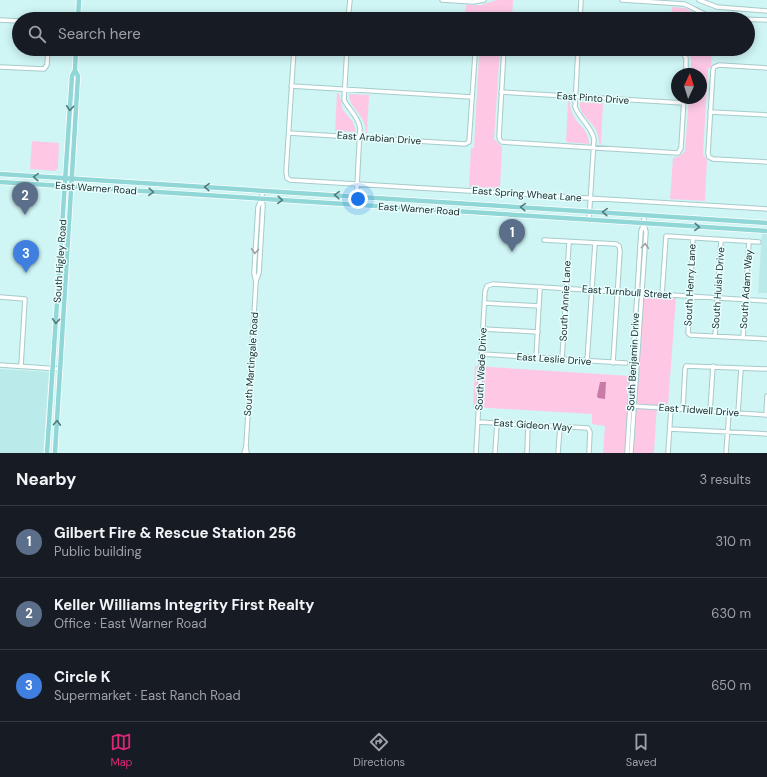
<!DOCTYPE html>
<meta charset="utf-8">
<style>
:root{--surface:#171b24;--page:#242831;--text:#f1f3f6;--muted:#9ea1a6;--line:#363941;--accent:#db2777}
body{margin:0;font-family:"DM Sans",sans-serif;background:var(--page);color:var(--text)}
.compass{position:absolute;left:671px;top:68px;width:36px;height:36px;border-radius:50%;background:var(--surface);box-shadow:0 2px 10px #0003;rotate:4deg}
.you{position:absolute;left:358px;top:199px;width:14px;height:14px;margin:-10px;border:3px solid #fff;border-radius:50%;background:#1a73e8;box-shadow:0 0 0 6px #1a73e833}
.badge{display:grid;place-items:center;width:26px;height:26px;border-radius:50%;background:var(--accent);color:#fff;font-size:13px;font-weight:700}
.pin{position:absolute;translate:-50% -33px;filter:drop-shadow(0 1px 2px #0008)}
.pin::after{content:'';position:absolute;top:21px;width:14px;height:12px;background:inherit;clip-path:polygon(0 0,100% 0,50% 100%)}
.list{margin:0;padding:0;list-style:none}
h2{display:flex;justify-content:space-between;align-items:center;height:52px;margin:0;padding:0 16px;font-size:17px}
h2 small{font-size:13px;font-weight:400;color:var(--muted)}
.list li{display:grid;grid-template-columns:26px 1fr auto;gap:12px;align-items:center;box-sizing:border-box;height:72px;padding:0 16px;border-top:1px solid var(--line)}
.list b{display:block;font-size:15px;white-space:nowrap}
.list p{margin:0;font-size:13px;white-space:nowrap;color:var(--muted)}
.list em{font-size:13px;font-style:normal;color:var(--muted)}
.icon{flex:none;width:22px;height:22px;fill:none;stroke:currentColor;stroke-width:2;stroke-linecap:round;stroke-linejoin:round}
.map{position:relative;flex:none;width:767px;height:453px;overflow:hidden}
.search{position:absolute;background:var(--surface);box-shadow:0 2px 10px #0003;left:12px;right:12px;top:12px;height:44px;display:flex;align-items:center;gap:10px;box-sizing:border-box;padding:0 14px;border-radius:22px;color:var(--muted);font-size:15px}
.sheet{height:268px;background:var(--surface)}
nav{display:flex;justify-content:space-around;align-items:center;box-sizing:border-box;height:56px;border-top:1px solid var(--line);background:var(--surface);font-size:11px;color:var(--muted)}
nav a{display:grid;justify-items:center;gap:2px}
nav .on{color:var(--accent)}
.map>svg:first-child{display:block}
.built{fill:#bbeaea}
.green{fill:#fec8e5}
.water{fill:#c77ba6}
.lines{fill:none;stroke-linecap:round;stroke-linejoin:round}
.minor-casing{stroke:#a6cbcb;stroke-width:5.5}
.major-casing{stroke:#fff;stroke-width:6}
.minor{stroke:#fff;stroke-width:3.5}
.major{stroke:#91d7d8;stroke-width:4.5}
.oneway{stroke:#537b7c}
.oneway2{stroke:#9ba1a2}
.labels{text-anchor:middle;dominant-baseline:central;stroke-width:3;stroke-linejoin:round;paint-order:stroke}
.street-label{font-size:10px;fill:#212f30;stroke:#e8ffff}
</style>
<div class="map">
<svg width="767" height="453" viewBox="0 0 767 453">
<rect width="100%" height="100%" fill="#cff5f5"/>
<path class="built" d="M762 233 767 234V293H758Z
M0 369 49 372 43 453H0Z"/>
<path class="green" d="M497 0H513L512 19H465L466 5H481Z
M672 7 685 8 706 19H671Z
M475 49H500L494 139 502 147 500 188 469 187 471 148H474L479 55Z
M682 49H712L711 67 708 69 703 154 707 160 705 201 670 199 673 158 680 156 685 151 689 98H701V74H690C691 64 694 53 682 49Z
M337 93H339L343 110 353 122 356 132 335 131Z
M349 94 369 95 367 133H366C366 113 349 110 349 94Z
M568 101H570C570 124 589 125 589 144L566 142Z
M580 102 603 103 601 145 599 144C600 121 578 119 580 102Z
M32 141 59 143 58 168 55 171 30 169Z
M635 295 676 297 668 405H657L654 453H603L605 426 592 424V414L473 407 475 366 630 376Z"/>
<path class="water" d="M600 382H606L605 399 598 398 597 396Z"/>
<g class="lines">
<g class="minor-casing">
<path id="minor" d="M442 0 473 2 484 0
M622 0 684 4C692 7 699 12 707 15 726 20 748 19 767 20
M699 0 717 7 767 11
M348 19 350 0
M580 19 581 0
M0 20 19 21
M294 49 286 172 287 178 290 180 767 209
M347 49 344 100C349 110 358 116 360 128L356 205
M504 49 499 137 500 140 502 142 678 153 681 148 684 98
M578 49 575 107C580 119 591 126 594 139L589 220
M606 49 683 53 686 58V74
M0 67 44 69 47 65 48 49
M767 68 719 65 714 67 713 70 708 153 709 157 713 159 767 162
M291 86 472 97
M501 92 684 103
M710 112 767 115
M289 133 465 144 469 142 475 55C472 48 463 49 457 49
M693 238 688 333 690 335 767 339
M544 240 616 244 619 246 620 251 613 363
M256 281 259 273 263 206 262 198V191
M662 295 666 236 759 242
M0 297 25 299 21 366
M485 303 539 306
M483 329 538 332
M715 336 721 240
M743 338 749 241
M482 354 626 363
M536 358 540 287
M562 359 569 242
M587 361 595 244
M0 365 60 369
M633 406 767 415
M683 409 685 369 686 366 767 369
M710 411 713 366
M738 413 741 368
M766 415 767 396
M478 422 588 428 590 432 589 453
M670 429 767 434
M246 446 247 453
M244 453 246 446 256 282 254 273 258 207 262 198
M476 453 485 291 487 286 493 284 767 301
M495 453 497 423
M527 453 528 425
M558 453 560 427
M627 453 641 231 644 223V215
M631 453 646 232 644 224
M668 453 671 408
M726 453 729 412"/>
</g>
<g class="major-casing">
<path id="major" d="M78 19 79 0
M0 174 767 223
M0 182 767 231
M47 453 72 76 75 70 76 49
M55 453 78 76 75 70"/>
</g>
<use href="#minor" class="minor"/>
<use href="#major" class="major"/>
</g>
<defs><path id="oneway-chevron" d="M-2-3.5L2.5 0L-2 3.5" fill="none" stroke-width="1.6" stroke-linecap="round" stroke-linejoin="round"/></defs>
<g class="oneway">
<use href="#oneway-chevron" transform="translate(70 108) rotate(94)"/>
<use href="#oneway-chevron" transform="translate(36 177) rotate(-176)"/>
<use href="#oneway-chevron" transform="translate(207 187) rotate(-177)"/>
<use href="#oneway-chevron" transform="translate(151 192) rotate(4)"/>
<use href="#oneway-chevron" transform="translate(337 195) rotate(-176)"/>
<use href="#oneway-chevron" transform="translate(280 200) rotate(4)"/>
<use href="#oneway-chevron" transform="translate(523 207) rotate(-176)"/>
<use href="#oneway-chevron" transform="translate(605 212) rotate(-176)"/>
<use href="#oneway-chevron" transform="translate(697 227) rotate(3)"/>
<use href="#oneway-chevron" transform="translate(56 321) rotate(94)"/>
<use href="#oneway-chevron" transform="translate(57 423) rotate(-86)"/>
</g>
<g class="oneway2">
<use href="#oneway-chevron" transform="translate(645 246) rotate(-85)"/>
<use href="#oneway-chevron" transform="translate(255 251) rotate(94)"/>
</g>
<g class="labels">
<g class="street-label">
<text transform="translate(593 98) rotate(4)">East Pinto Drive</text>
<text transform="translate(379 138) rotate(4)">East Arabian Drive</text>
<text transform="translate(96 188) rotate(4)">East Warner Road</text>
<text transform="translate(527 194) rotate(4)">East Spring Wheat Lane</text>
<text transform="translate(419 209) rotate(4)">East Warner Road</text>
<text transform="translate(60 261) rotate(-86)">South Higley Road</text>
<text transform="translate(690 285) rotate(-87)">South Henry Lane</text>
<text transform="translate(718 288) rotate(-86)">South Huish Drive</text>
<text transform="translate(746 289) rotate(-86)">South Adam Way</text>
<text transform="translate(627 292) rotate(4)">East Turnbull Street</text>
<text transform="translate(565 301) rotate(-87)">South Annie Lane</text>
<text transform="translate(554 359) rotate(4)">East Leslie Drive</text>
<text transform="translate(633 362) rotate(-87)">South Benjamin Drive</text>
<text transform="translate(251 364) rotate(-86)">South Martingale Road</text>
<text transform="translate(481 369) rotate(-87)">South Wade Drive</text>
<text transform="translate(699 410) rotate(4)">East Tidwell Drive</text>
<text transform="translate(533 425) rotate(4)">East Gideon Way</text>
</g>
</g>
</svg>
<svg class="compass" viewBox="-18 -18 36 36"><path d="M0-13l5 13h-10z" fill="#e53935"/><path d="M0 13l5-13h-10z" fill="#9ea1a6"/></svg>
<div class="you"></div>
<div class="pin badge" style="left:512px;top:252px;background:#5c6f8a">1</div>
<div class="pin badge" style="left:25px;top:215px;background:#5c6f8a">2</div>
<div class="pin badge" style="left:26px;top:273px;background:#3f7fe0">3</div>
<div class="search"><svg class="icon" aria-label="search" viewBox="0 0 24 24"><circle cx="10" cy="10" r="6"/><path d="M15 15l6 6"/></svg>Search here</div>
</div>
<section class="sheet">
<h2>Nearby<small>3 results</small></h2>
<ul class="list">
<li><span class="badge" style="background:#5c6f8a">1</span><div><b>Gilbert Fire &amp; Rescue Station 256</b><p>Public building</p></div><em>310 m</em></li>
<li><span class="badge" style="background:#5c6f8a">2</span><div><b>Keller Williams Integrity First Realty</b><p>Office · East Warner Road</p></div><em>630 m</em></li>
<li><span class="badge" style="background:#3f7fe0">3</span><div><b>Circle K</b><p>Supermarket · East Ranch Road</p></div><em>650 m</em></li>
</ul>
</section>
<nav>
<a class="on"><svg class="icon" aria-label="map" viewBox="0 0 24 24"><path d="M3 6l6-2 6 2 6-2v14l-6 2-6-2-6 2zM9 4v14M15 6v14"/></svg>Map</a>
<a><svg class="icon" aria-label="directions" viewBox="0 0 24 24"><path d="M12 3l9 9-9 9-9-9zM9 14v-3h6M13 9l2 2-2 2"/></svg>Directions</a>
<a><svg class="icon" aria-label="saved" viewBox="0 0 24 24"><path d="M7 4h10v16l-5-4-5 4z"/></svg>Saved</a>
</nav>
